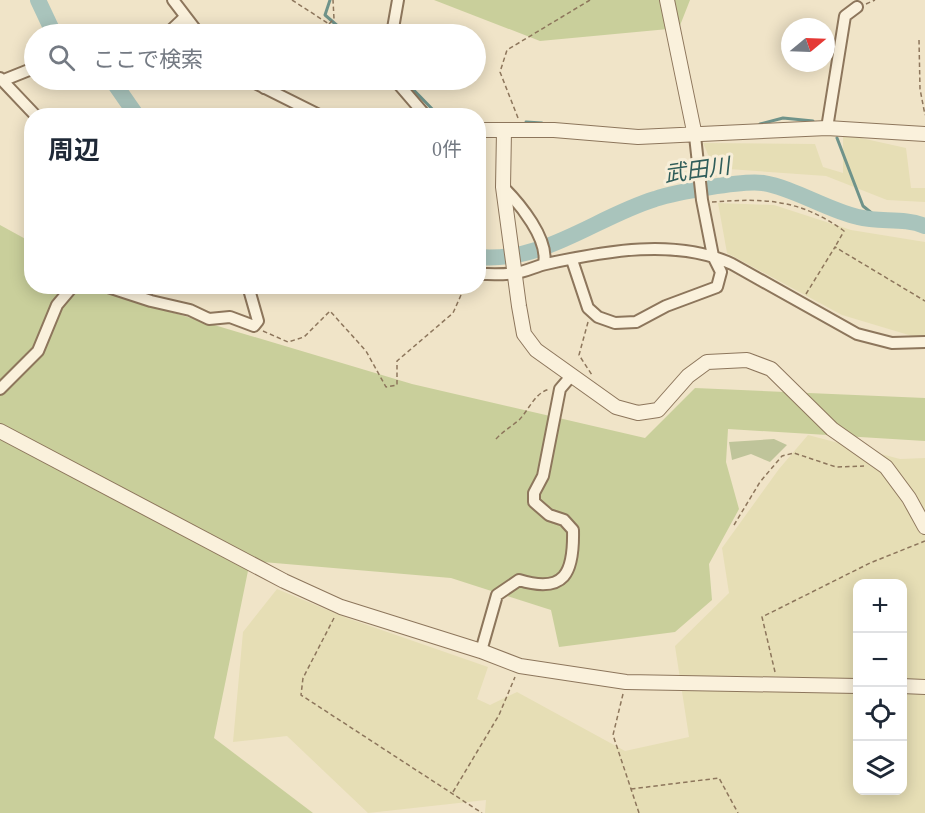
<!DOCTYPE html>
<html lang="ja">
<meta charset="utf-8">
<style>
:root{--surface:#fff;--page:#f6f6f7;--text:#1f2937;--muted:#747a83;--line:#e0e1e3}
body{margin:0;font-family:"Times New Roman","Noto Sans JP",serif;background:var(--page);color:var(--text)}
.controls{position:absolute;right:18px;bottom:18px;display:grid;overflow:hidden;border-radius:12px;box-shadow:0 3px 15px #0003}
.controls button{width:54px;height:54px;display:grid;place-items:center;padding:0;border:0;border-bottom:2px solid var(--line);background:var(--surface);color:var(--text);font:30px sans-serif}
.compass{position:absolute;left:781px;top:18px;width:54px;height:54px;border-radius:50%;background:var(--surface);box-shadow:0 3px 15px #0003;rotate:71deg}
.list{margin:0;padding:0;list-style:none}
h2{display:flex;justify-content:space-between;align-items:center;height:78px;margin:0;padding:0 24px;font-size:26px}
h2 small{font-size:20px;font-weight:400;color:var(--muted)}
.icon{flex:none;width:33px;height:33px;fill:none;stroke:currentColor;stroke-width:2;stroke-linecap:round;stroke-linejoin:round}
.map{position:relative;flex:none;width:925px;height:813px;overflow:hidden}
.search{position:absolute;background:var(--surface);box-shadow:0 3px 15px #0003;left:24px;top:24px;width:462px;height:66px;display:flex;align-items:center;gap:15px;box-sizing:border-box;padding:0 21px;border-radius:33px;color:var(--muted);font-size:22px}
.panel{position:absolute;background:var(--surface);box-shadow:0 3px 15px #0003;left:24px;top:108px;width:462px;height:186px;border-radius:24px}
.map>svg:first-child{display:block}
.farmland{fill:#e6deb5;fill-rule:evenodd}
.green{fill:#c9cf9b}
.cemetery{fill:#bfc49a}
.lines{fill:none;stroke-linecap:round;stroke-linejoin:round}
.stream{stroke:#6f938a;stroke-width:3}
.river{stroke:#a9c4bc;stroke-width:16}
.minor-casing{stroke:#8d765c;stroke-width:14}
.tertiary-casing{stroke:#8d765c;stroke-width:16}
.path{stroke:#8d765c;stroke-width:1.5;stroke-dasharray:4.5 3;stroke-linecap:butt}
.minor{stroke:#faf1dc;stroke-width:10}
.tertiary{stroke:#faf1dc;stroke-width:14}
.labels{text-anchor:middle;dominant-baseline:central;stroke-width:6;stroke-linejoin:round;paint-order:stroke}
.water-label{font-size:22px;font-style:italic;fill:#2f5d5a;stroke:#f7eed8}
</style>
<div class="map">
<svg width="925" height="813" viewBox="0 0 925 813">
<rect width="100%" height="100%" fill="#f0e4c8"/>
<path class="farmland" d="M843 134 906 148 911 188H925V202L887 200 826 176 714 168 703 143 815 144 823 167 843 173Z
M718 203 774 205 851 230 925 242V337L912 336 842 315 727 253Z
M808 435 900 459 925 458V813H485L486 800 368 813 287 736 233 742 243 632 277 589 347 618 488 667 477 699 490 705 517 692 625 751 689 737 675 646 729 593 722 548 779 469ZM858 584H902V790H858Z"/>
<path class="green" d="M434 0H690L679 28 540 41Z
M0 225 31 242 32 286 112 287 144 304 412 384 645 438 695 388 925 398V441L728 429 726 462 739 509 709 564 712 600 675 632 559 647 551 610 451 578 250 561 214 738 313 813H0Z"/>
<path class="cemetery" d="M774 439 787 445 770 462 751 454 732 460 729 442Z"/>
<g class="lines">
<path class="stream" d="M330 0 325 15 347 34
M404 80 439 116
M526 122 542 123
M760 124 783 118 813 121
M837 138 863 206 879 219
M478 251 481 258"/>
<path class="river" d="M38 0 54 34
M112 80 137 116
M478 257C544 263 596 217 655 199 676 192 743 180 763 183 794 188 827 210 858 217 880 223 903 217 925 226"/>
<g class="minor-casing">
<path id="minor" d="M173 0 199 34
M167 34 185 17
M392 34 398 0
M0 78 36 116
M4 80 34 68
M249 80 321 116
M395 80 426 116
M264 88 279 80
M827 128 845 16 857 7
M503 187C520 204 549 239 544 264
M572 260 588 308 598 317 615 323 636 322 666 306 717 287 721 272 713 256 702 200 695 136
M478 274C490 274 504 275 515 273 526 272 536 266 546 264 605 251 676 238 732 264L857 334 892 343 925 342
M105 286 151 301 190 310 209 319 230 317 254 326 258 321 248 286
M0 389 38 351 57 305 73 286
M481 651 497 595 519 580C565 594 574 573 573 530L564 520 549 515 534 502V493L543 476 560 389 572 375"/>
</g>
<g class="tertiary-casing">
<path id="tertiary" d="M667 0 695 136
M478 130H554L638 137 827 128 925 134
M504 131 503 187 519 306 524 334 536 350 616 407 638 413 658 410 688 376 707 362 747 360 771 369 832 429 886 467 909 498 925 527
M0 431 284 581 341 607 481 651 520 666 626 682 858 686
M902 686 925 687"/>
</g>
<path class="path" d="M292 0 329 24 336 34
M866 4 875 0
M329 24 334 19 333 0
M919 40 920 89 925 115
M518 118 500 72 507 50 590 0
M712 202C765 198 800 199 844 231L835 247
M806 294 835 247 925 301
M588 322 579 355 592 375
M263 331 288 342 304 337 330 311 366 351 386 387 397 385V361L453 313 465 286
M496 439C503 431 511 427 519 420 529 410 535 392 550 389
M734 525 760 482 782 456 794 453 836 467 864 466
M334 618 303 678 301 695 482 813
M775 672 762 617 870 563 925 541
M623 694 613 735 639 813
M631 789 719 778 738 813
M453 792 499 715 515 677"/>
<use href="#minor" class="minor"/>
<use href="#tertiary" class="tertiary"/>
</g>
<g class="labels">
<g class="water-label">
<text transform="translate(697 170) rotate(-8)">武田川</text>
</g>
</g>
</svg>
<div class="controls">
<button>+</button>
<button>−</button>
<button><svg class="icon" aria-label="locate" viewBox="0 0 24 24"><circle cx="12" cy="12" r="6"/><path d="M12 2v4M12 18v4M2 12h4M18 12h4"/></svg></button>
<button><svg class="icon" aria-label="layers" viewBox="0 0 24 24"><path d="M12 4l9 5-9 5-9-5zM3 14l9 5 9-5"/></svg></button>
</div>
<svg class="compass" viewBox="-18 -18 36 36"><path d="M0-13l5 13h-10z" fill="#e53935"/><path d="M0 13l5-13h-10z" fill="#747a83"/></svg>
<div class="search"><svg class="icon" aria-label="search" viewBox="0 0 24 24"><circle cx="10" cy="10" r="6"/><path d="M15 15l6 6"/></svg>ここで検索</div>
<section class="panel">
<h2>周辺<small>0件</small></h2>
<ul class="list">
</ul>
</section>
</div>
